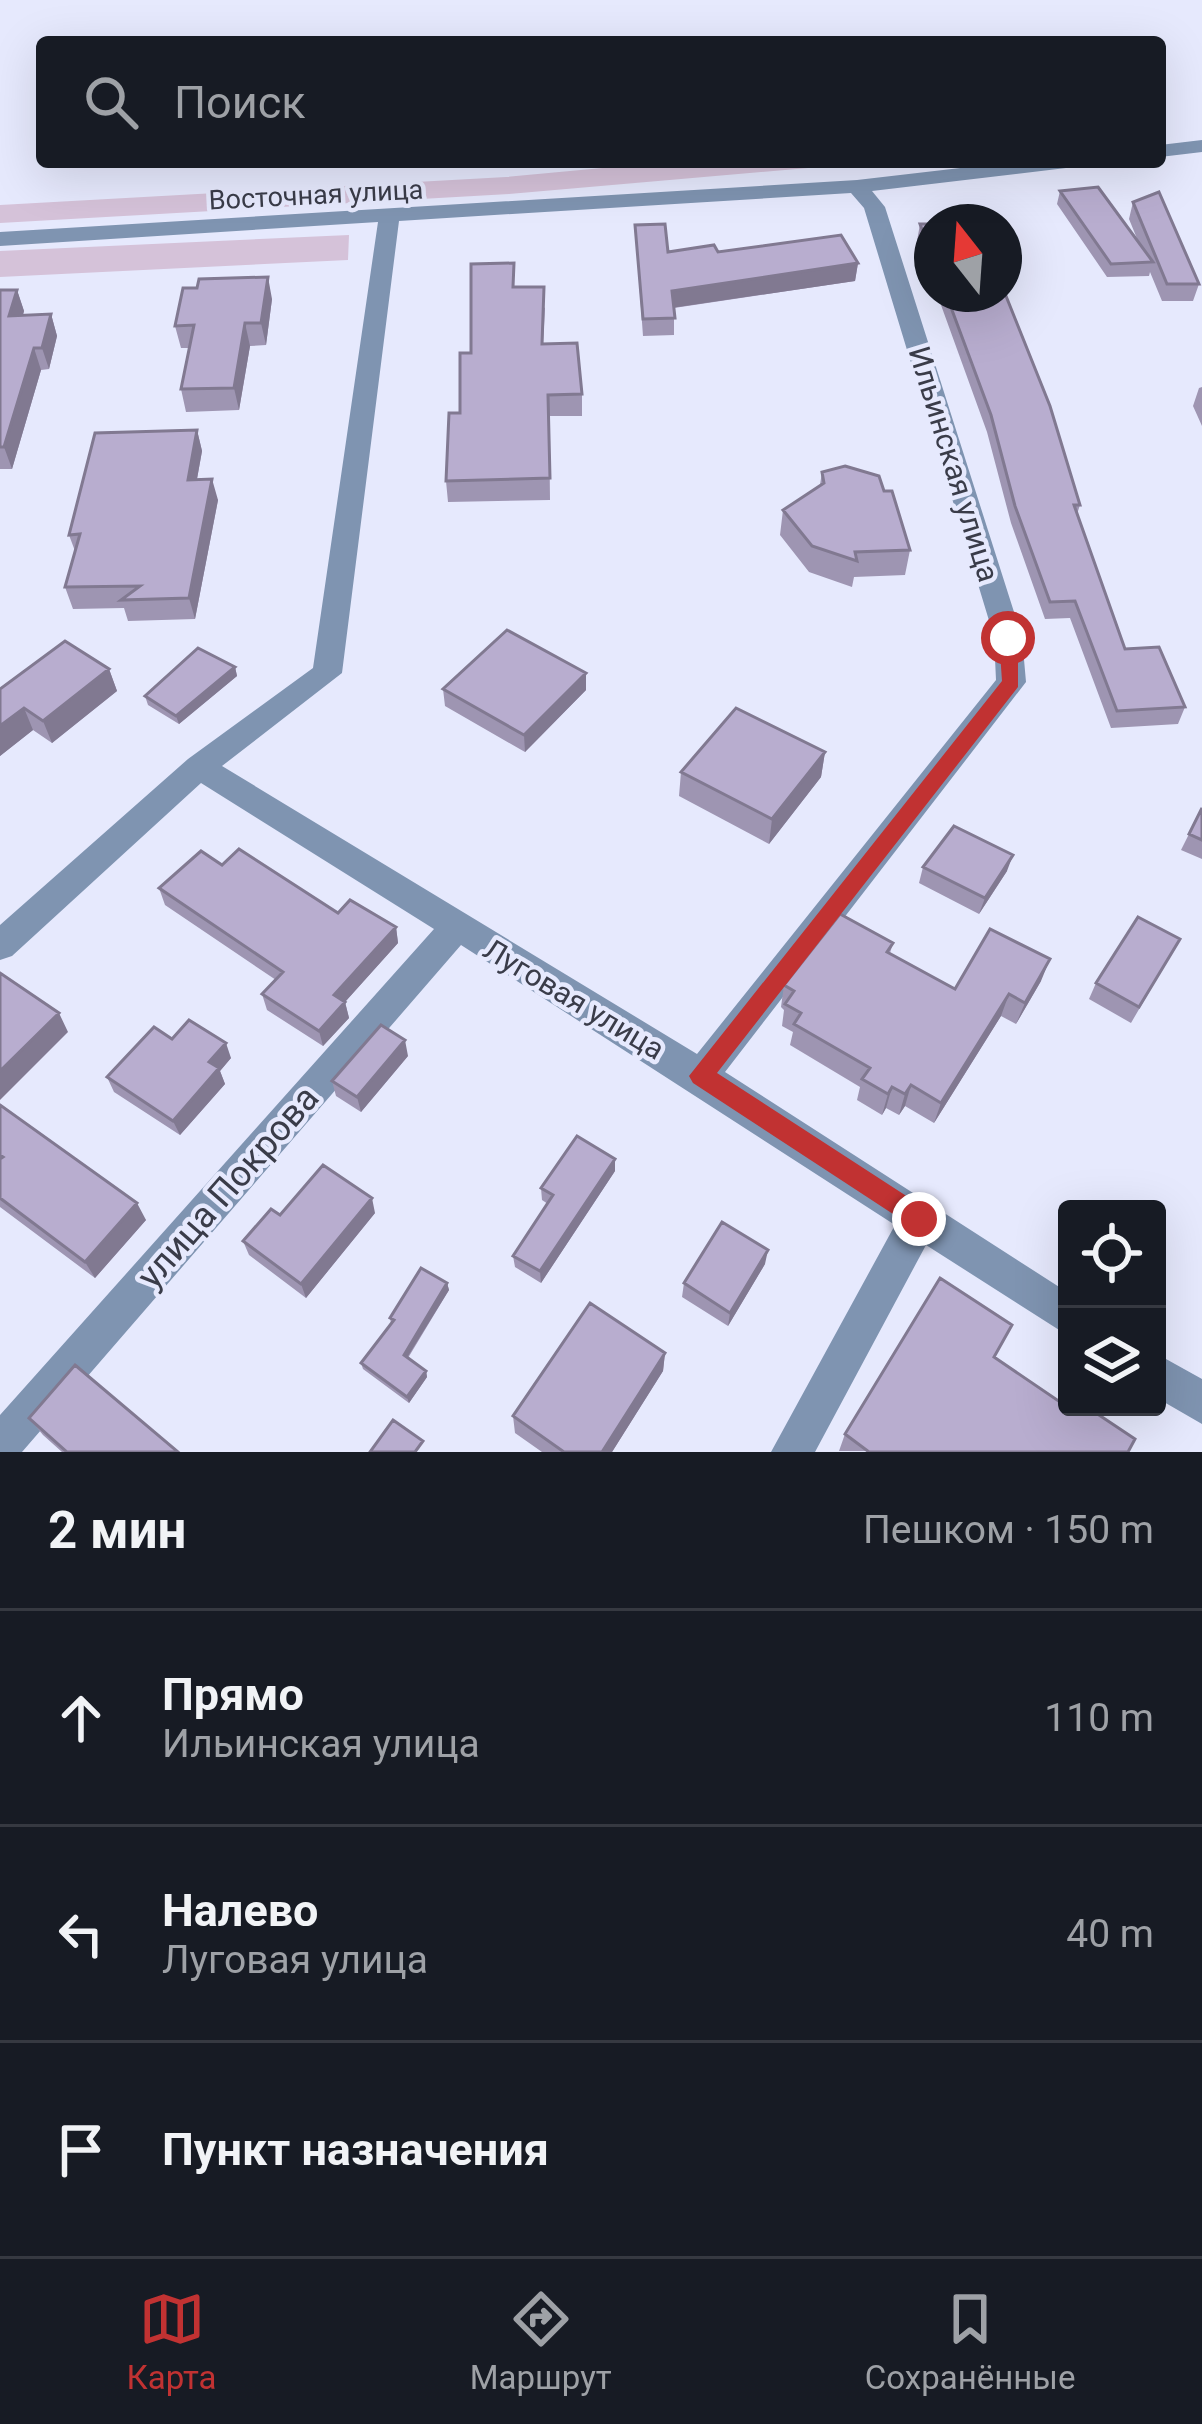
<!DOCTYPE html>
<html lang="ru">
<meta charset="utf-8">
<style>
:root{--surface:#171b24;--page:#20242c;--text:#f1f3f6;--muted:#9ea1a6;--line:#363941;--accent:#c13232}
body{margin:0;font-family:Roboto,sans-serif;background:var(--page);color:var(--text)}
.controls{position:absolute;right:36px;bottom:36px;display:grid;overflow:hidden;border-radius:12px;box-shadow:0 12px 48px #0002}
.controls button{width:108px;height:108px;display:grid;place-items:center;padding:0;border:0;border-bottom:3px solid var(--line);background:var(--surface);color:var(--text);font:60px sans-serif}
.compass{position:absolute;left:914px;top:204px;width:108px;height:108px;border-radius:50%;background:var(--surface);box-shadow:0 12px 48px #0002;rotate:343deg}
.stop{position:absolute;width:36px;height:36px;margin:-27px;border:9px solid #c13232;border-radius:50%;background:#fff}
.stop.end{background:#c13232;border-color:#fff;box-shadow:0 3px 12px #0008}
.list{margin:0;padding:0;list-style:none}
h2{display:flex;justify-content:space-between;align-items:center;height:156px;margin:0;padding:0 48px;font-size:51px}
h2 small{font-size:39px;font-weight:400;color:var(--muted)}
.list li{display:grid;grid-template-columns:78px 1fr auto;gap:36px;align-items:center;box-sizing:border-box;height:216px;padding:0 48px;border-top:3px solid var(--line)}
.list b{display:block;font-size:45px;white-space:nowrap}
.list p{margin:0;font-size:39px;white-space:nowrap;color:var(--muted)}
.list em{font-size:39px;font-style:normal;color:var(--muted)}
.icon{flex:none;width:66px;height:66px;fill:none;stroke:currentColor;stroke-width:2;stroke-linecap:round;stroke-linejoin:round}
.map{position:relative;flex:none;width:1202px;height:1452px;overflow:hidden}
.search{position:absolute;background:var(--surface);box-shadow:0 12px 48px #0002;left:36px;right:36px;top:36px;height:132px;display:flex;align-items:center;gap:30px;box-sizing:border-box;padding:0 42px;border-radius:12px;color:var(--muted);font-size:45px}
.sheet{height:804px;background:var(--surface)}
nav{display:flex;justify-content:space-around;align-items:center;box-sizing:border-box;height:168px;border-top:3px solid var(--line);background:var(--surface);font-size:33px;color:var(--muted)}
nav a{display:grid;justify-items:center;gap:6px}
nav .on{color:var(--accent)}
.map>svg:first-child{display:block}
.green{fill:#d5c2d9}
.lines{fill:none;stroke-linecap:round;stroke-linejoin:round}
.minor{fill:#7f94b1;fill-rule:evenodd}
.wall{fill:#9e95b2}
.shaded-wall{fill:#817991}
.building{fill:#b8adcf;stroke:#817991;stroke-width:3}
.route{fill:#c13232}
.labels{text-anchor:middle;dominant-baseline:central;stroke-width:9;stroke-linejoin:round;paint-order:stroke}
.far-street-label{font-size:27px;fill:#3a3c49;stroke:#e6e9fd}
.street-label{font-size:30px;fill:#3a3c49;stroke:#e6e9fd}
.near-street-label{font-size:36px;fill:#3a3c49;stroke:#e6e9fd}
</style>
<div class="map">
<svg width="1202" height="1452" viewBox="0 0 1202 1452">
<rect width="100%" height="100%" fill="#e6e9fd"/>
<path class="green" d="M667 162H877L509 194 0 223V205L506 177Z
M349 235 348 260 0 277V251Z"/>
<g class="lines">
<path class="minor" d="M1202 140V152L1160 157V145Z
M1012 162H1076L1066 168 872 191 885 207 1022 637 1026 682 725 1072 1067 1292V1335L926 1245 815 1452H771L895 1225 461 945 22 1452H0V1415L434 929 201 783 12 956 0 960V925L188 759 313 668 378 222 0 246V232L857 180ZM851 193 864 208 994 637 996 680 697 1054 222 766 342 673 399 221Z
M1157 1354 1202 1379V1424L1157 1398Z"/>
</g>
<path class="wall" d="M1060 191 1138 241 1129 219 1133 202 1199 284 1193 301H1162L1150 272 1149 276 1107 277 1057 204Z
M920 224H932V281L917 241Z
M635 225 668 252H718L858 263 855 281 674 308V335L643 336Z
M514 287 545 308 543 344 582 394V416H549L550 500 448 502 446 481 471 353Z
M0 290H17L24 311 23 315 51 314 57 336 49 369 41 370 12 469H0Z
M937 294H1004L1080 505 1077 514 1125 649 1185 707 1178 724 1111 728 1070 618 1045 619 1011 523 987 432Z
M272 299 266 345 250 346 239 410 186 412 181 389 189 348H181L175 326Z
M1202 387V426L1193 406 1199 388Z
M197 430 202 451 197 479 218 500 195 619 128 621 124 608 73 609 65 587 75 551 69 535Z
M822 472 884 491 910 550 905 575 854 577 852 587 809 572 780 535 783 510 820 485Z
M235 667 237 676 179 724 148 705 145 696Z
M109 669 117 691 52 743 33 730 0 756V689Z
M443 689 586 690 525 752 445 706Z
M825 752 821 777 769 844 679 796 681 772Z
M1202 808V859L1181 850Z
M222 865 338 913 396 927 398 943 345 1002 349 1018 323 1046 267 1010 262 994 276 980 165 905 159 888Z
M923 867 1007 871 979 914 919 883Z
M1180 939 1131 1023 1089 999 1096 983Z
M893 943 890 953 955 989 1041 981 1016 1024 1001 1016 934 1123 905 1106 899 1115 886 1108 882 1115 857 1100 860 1087 790 1045 793 1032 782 1026 784 1010 781 1007 784 985Z
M172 1039 231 1058 220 1071 225 1084 180 1135 114 1092 107 1077Z
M408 1056 361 1112 336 1096 332 1081Z
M0 1105 146 1220 95 1278 0 1207Z
M615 1171 541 1283 515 1267 513 1256 548 1204 542 1200 541 1188Z
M375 1213 306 1298 249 1255 243 1241 280 1215Z
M765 1264 728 1326 682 1297 684 1283Z
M447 1283 449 1290 408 1358 426 1371 427 1377 409 1403 363 1369 361 1363 391 1323 390 1318Z
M665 1353 663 1371 612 1452H542L515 1433 513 1416Z
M995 1357 1128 1452 839 1451 845 1434Z
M29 1418 178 1452H62L43 1435Z"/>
<path class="shaded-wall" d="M858 263 855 281 671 308 672 291Z
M268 277 272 299 266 345 261 323Z
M17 290 24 311 16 338 9 316Z
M51 314 57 336 49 369 42 348Z
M245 323 250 346 239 410 234 388Z
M34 348 41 370 12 469 4 447Z
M197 430 202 451 193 501 188 480Z
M212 479 218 500 195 619 189 598Z
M235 667 237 676 179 724 176 716Z
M109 669 117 691 52 743 43 721Z
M586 673V690L525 752 524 735Z
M24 708 33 730 0 756V726Z
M825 752 821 777 769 844 772 819Z
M1013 855 1007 871 979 914 985 898Z
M396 927 398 943 345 1002 349 1018 323 1046 319 1031 334 995Z
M1050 959 1041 981 1016 1024 1025 1003Z
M1009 994 1001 1016 934 1123 941 1103Z
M59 1013 68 1032 0 1100V1071Z
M405 1040 408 1056 361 1112 357 1097Z
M226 1043 231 1058 220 1071 225 1084 180 1135 173 1121 209 1062Z
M911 1085 905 1106 899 1115 905 1094Z
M892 1087 886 1108 882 1115 888 1094Z
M615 1159V1171L541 1283 540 1271Z
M372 1198 375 1213 306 1298 301 1284Z
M137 1203 146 1220 95 1278 85 1262Z
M768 1250 765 1264 728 1326 730 1313Z
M447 1283 449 1290 405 1361 404 1355Z
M665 1353 663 1371 612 1452H602Z
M426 1371 427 1377 409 1403 407 1397Z"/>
<path class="building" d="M1098 187 1153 262 1111 264 1060 191Z
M1159 192 1199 284H1167L1133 202Z
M665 224 668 252 714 245 718 252 841 235 858 263 672 291 675 318 643 319 635 225Z
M920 224H932V256Z
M514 263 513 287H544L542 344 577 343 582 394 548 395 550 478 446 481 449 413H460V353H471V264Z
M268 277 261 323H245L234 388 181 389 194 325 175 326 183 288H197L199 279Z
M0 290H17L9 316 51 314 42 348H34L4 447H0Z
M1004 291 1050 406 1080 505H1074L1125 649 1159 647 1185 707 1117 711 1075 601 1050 602 1015 506 991 415 946 294H1004Z
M197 430 188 480 212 479 189 598 121 600 140 586 65 587 80 534 69 535 95 433Z
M845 466 879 476 884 491H892L910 550 855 552 857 561 812 546 783 510 824 483 822 472Z
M507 630 586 673 524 735 443 689Z
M65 641 109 669 43 721 24 708 0 726V689Z
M198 648 235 667 176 716 145 696Z
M736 708 825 752 772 819 681 772Z
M1202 808V840L1189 834Z
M954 826 1013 855 985 898 923 867Z
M239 849 338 913 350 900 396 927 334 995 345 1002 319 1031 262 994 283 972 159 888 201 851 222 865Z
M840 914 893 943 887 952 955 989 990 929 1050 959 1025 1003 1009 994 941 1103 911 1085 905 1094 892 1087 888 1094 862 1079 870 1068 794 1024 801 1013 785 1004 794 991 784 985Z
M1138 917 1180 939 1139 1007 1096 983Z
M0 973 59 1013 0 1071Z
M189 1020 226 1043 209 1062 219 1068 173 1121 107 1077 154 1027 172 1039Z
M381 1025 405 1040 357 1097 332 1081Z
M0 1105 137 1203 85 1262 0 1198V1159L3 1157 0 1155Z
M577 1136 615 1159 540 1271 513 1256 553 1195 541 1188Z
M323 1165 372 1198 301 1284 243 1241 271 1209 280 1215Z
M722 1222 768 1250 730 1313 684 1283Z
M421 1268 447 1283 404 1355 426 1371 407 1397 361 1363 394 1320 390 1318Z
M940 1278 1012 1325 994 1357 1060 1402 1066 1393 1067 1394V1407H1087L1135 1439 1128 1452H869L845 1434Z
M590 1303 665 1353 602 1452H564L513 1416Z
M75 1365 178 1452H67L29 1418Z
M393 1420 423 1441 415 1452H370Z"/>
<path class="route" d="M1008 631 1018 638V687L717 1073 928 1210 932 1219 928 1227 919 1231 693 1083 689 1076 1002 681 999 638Z"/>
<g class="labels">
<g class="far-street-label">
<text transform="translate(316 195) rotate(-3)">Восточная улица</text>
</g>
<g class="street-label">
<text transform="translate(954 464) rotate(73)">Ильинская улица</text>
<text transform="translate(574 999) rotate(31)">Луговая улица</text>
</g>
<g class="near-street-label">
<text transform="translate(228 1187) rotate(-49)">улица Покрова</text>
</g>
</g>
</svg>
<div class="controls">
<button><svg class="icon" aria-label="locate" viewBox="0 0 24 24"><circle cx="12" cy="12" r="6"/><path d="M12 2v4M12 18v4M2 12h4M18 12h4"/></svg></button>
<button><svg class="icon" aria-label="layers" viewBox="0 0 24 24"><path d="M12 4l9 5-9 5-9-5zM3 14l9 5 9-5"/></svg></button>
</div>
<svg class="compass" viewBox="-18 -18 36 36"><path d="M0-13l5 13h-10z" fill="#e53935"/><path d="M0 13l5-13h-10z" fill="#9ea1a6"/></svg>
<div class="stop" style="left:1008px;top:638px"></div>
<div class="stop end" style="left:919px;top:1219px"></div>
<div class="search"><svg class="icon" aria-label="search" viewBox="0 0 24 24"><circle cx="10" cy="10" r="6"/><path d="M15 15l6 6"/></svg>Поиск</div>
</div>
<section class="sheet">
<h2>2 мин<small>Пешком · 150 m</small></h2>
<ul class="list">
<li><svg class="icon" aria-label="ahead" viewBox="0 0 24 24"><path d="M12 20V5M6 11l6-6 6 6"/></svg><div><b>Прямо</b><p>Ильинская улица</p></div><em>110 m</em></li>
<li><svg class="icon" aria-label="left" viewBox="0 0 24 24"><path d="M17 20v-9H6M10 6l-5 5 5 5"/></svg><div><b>Налево</b><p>Луговая улица</p></div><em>40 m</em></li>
<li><svg class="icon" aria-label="arrive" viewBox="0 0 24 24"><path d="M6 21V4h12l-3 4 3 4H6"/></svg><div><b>Пункт назначения</b></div></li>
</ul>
</section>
<nav>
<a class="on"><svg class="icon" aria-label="map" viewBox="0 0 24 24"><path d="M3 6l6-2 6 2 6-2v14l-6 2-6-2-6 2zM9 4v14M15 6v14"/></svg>Карта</a>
<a><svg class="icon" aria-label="directions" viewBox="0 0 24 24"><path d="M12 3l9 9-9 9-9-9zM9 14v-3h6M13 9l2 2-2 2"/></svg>Маршрут</a>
<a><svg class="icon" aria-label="saved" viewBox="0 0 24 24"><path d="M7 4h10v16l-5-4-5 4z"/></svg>Сохранённые</a>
</nav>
